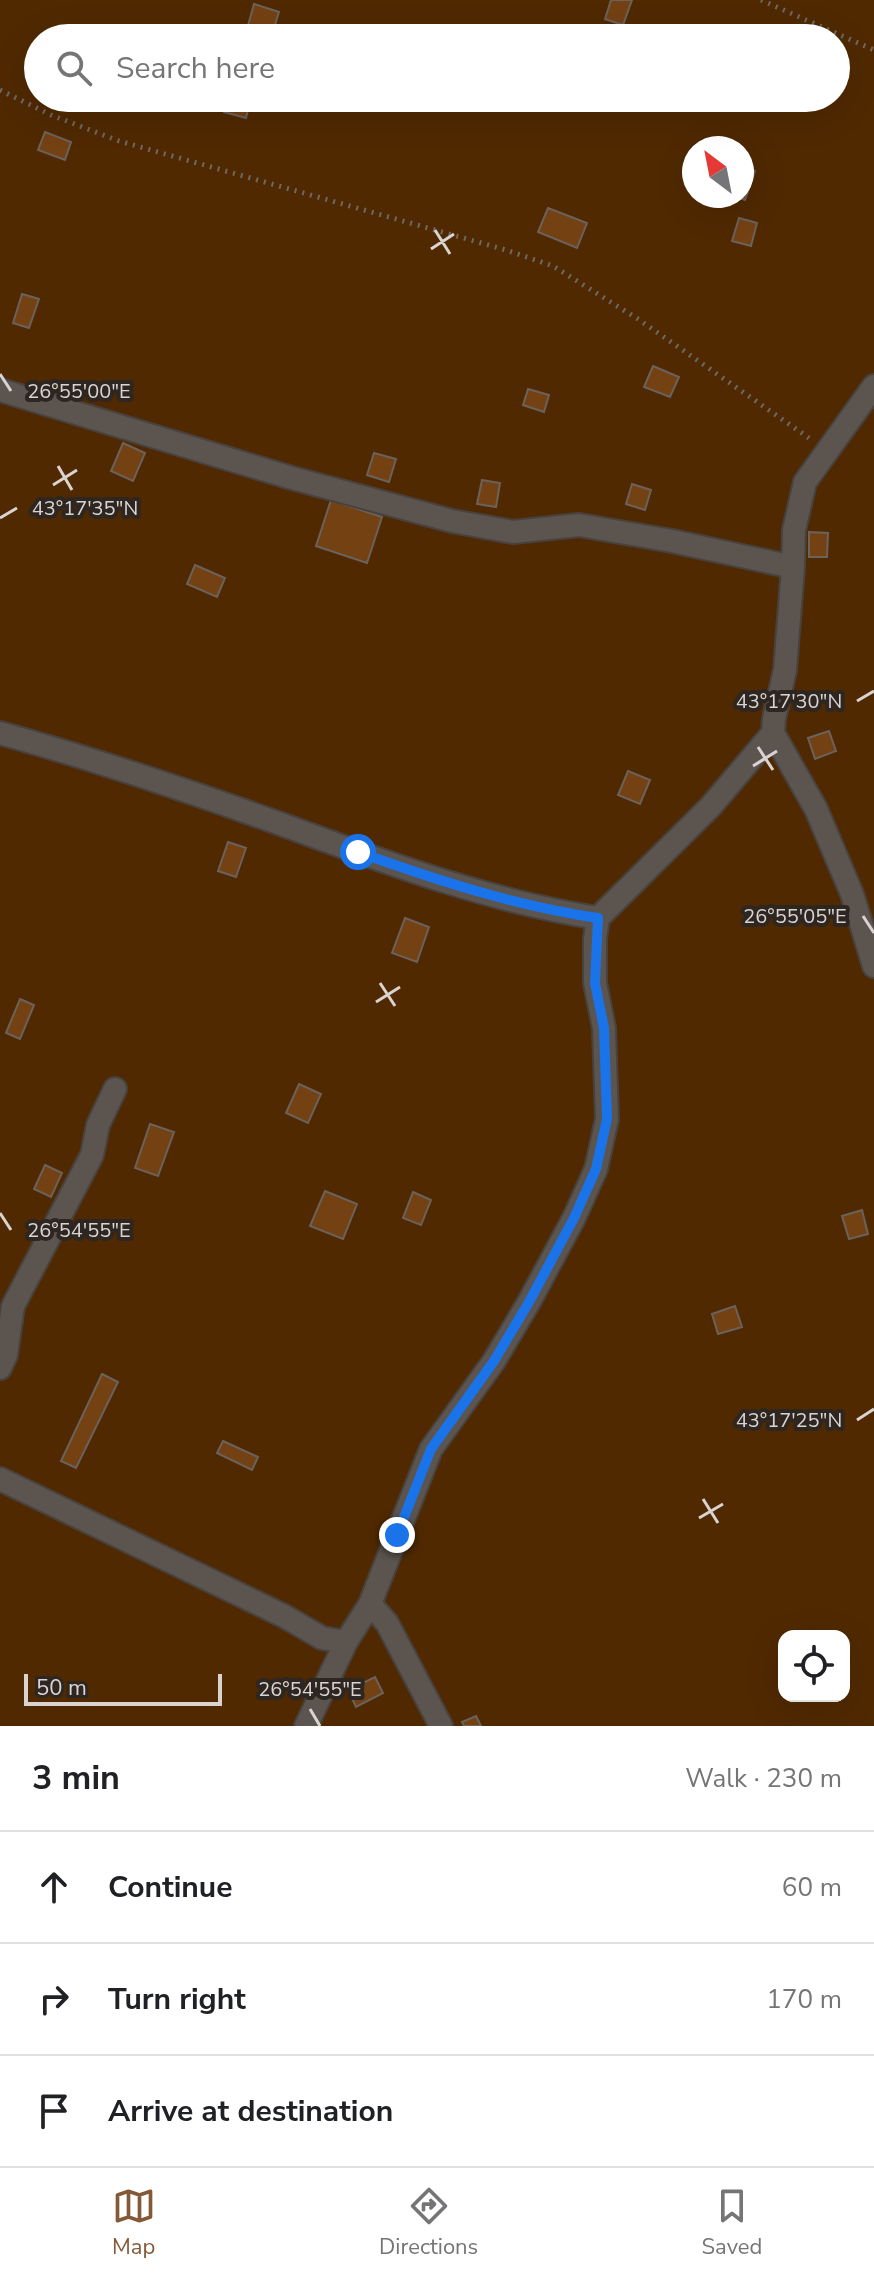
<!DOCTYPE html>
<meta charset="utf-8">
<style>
:root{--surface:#fff;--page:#f2f2f2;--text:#202124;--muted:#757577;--line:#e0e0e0;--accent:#835938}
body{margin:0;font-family:"Nunito Sans",sans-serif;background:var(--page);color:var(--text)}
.controls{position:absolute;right:24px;bottom:24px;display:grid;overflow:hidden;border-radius:16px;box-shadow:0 8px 32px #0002}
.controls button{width:72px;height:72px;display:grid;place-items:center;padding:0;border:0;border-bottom:2px solid var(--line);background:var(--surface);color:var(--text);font:40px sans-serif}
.compass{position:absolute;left:682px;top:136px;width:72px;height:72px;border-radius:50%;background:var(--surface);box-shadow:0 8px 32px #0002;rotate:328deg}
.scale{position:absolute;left:24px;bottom:20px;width:198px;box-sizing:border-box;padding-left:8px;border:4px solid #d9d4d1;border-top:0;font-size:22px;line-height:28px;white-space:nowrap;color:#d9d4d1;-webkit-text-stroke:6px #2d2621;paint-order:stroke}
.stop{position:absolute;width:24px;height:24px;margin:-18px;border:6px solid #1a73e8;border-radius:50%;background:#fff}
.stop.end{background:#1a73e8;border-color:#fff;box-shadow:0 2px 8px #0008}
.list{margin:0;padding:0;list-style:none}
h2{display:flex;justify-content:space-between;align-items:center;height:104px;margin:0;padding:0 32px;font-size:34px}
h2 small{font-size:26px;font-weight:400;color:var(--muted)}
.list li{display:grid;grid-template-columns:52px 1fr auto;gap:24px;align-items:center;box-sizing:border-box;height:112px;padding:0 32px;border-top:2px solid var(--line)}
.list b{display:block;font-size:30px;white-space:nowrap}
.list em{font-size:26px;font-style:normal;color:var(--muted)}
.icon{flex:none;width:44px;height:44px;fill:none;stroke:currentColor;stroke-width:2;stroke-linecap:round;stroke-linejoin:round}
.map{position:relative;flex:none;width:874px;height:1726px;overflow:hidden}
.search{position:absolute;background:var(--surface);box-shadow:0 8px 32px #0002;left:24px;right:24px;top:24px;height:88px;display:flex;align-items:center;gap:20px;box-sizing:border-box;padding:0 28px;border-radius:44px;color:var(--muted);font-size:30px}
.sheet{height:440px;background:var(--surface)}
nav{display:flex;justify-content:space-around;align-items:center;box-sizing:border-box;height:112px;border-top:2px solid var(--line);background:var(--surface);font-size:22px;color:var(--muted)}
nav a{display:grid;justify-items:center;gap:4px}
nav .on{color:var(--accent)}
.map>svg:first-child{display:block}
.green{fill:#502901;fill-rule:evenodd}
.building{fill:#744113;stroke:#6a625d;stroke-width:2}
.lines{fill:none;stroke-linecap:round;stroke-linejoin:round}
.minor-casing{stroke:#48423e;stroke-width:26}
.path{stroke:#6e6864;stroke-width:5;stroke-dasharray:2 6;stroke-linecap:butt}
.minor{stroke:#5b544f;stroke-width:22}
.route{stroke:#1a73e8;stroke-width:10}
.ticks{fill:none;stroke:#d9d4d1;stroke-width:3}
.ticks-label{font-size:20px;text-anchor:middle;fill:#d9d4d1;stroke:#2d2621;stroke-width:8;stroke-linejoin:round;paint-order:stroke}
</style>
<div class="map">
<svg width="874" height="1726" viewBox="0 0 874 1726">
<rect width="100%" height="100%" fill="#2d2621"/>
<path class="green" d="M0 0H874V1726H0ZM38 38H836V98H38ZM694 148H742V196H694ZM784 1636H844V1696H784Z"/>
<path class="building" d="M611 0H632L623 25 605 19Z
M254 4 279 12 271 38 245 36Z
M228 98H251L246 118 224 112Z
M45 132 71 142 65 160 38 150Z
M742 167 755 171 745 200 734 196H742Z
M548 208 587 223 577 248 538 232Z
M739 218 757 223 751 246 732 241Z
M22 294 39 299 29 328 13 323Z
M653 366 679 377 670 397 644 387Z
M528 389 549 395 544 412 523 405Z
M123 443 145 453 133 481 111 471Z
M374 453 396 459 389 482 367 475Z
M482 480 500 483 496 507 477 504Z
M632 484 651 490 645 510 626 504Z
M331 500 382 517 367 563 316 546Z
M809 532 828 533 827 557H809Z
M195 565 225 578 217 597 187 584Z
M829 731 836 751 815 759 808 738Z
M628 771 650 780 640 804 618 795Z
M228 842 246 848 236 877 218 871Z
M405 918 429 927 417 962 392 953Z
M20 999 34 1005 20 1039 6 1033Z
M299 1084 321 1094 308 1123 286 1113Z
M150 1124 174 1132 158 1176 135 1168Z
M45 1165 62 1173 51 1197 34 1189Z
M325 1191 357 1204 343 1239 310 1226Z
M413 1192 431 1200 421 1225 403 1218Z
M862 1210 868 1234 849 1239 842 1216Z
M735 1306 742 1327 718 1334 712 1314Z
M102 1374 118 1382 76 1468 61 1461Z
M223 1441 258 1457 252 1470 217 1453Z
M375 1677 383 1693 356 1707 348 1690Z
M476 1716 481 1726H464L462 1722Z"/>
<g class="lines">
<g class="minor-casing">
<path id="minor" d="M0 390 292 478 452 521 513 532 579 525 672 541 793 567
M0 733C94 759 186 790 278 823 382 861 487 901 598 918
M773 733 816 809 852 894 874 966
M0 1368 6 1355 13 1306 92 1155 98 1125 115 1089
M0 1479 284 1616 322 1638 346 1642
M370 1604 387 1623 441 1726
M306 1726 346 1642 370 1604 431 1449 494 1361 529 1302 574 1218 596 1169 607 1119 604 1028 595 983V939L598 918 711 806 773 733 774 719 785 670 793 567 794 530 805 482 874 386"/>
</g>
<path class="path" d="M761 0 874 50
M0 90 51 115 119 141 506 250 553 266 638 319 809 438"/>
<use href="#minor" class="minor"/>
</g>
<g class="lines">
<path class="route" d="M358 852C436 880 516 906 598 918L595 983 604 1028 607 1119 596 1169 574 1218 529 1302 494 1361 431 1449 397 1535"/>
</g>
<path class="ticks" d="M435 230 450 254M431 249 454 234M0 374 11 391M58 466 72 490M53 485 77 470M0 518 17 508M857 701 874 691M758 747 773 770M753 766 777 751M863 916 874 933M380 983 395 1006M376 1002 400 987M0 1213 11 1230M857 1420 874 1409M703 1499 718 1523M699 1518 723 1504M310 1709 320 1726"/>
<g class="ticks-label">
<text x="79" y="398">26°55'00"E</text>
<text x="85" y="515">43°17'35"N</text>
<text x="789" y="708">43°17'30"N</text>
<text x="795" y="923">26°55'05"E</text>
<text x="79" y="1237">26°54'55"E</text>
<text x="789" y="1427">43°17'25"N</text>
<text x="310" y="1696">26°54'55"E</text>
</g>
</svg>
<div class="controls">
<button><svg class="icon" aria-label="locate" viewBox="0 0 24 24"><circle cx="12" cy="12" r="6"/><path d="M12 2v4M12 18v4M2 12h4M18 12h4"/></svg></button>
</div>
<svg class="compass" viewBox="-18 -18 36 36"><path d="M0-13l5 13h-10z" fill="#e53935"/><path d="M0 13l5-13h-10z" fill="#757577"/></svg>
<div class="scale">50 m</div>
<div class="stop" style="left:358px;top:852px"></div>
<div class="stop end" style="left:397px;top:1535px"></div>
<div class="search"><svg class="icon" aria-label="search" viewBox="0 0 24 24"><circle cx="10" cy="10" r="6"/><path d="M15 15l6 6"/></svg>Search here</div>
</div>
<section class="sheet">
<h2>3 min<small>Walk · 230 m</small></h2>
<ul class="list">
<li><svg class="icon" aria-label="ahead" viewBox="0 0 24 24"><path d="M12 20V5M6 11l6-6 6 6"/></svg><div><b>Continue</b></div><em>60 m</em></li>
<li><svg class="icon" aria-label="right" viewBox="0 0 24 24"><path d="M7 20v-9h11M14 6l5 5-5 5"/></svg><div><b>Turn right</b></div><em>170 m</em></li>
<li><svg class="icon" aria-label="arrive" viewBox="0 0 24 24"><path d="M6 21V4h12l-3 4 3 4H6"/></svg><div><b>Arrive at destination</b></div></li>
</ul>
</section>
<nav>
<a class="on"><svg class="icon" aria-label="map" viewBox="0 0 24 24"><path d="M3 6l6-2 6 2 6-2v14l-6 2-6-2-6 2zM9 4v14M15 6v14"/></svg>Map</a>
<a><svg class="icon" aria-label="directions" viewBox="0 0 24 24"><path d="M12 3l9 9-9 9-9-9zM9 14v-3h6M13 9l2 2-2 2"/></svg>Directions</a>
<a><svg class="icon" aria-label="saved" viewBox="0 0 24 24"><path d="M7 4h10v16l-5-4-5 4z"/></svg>Saved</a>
</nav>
